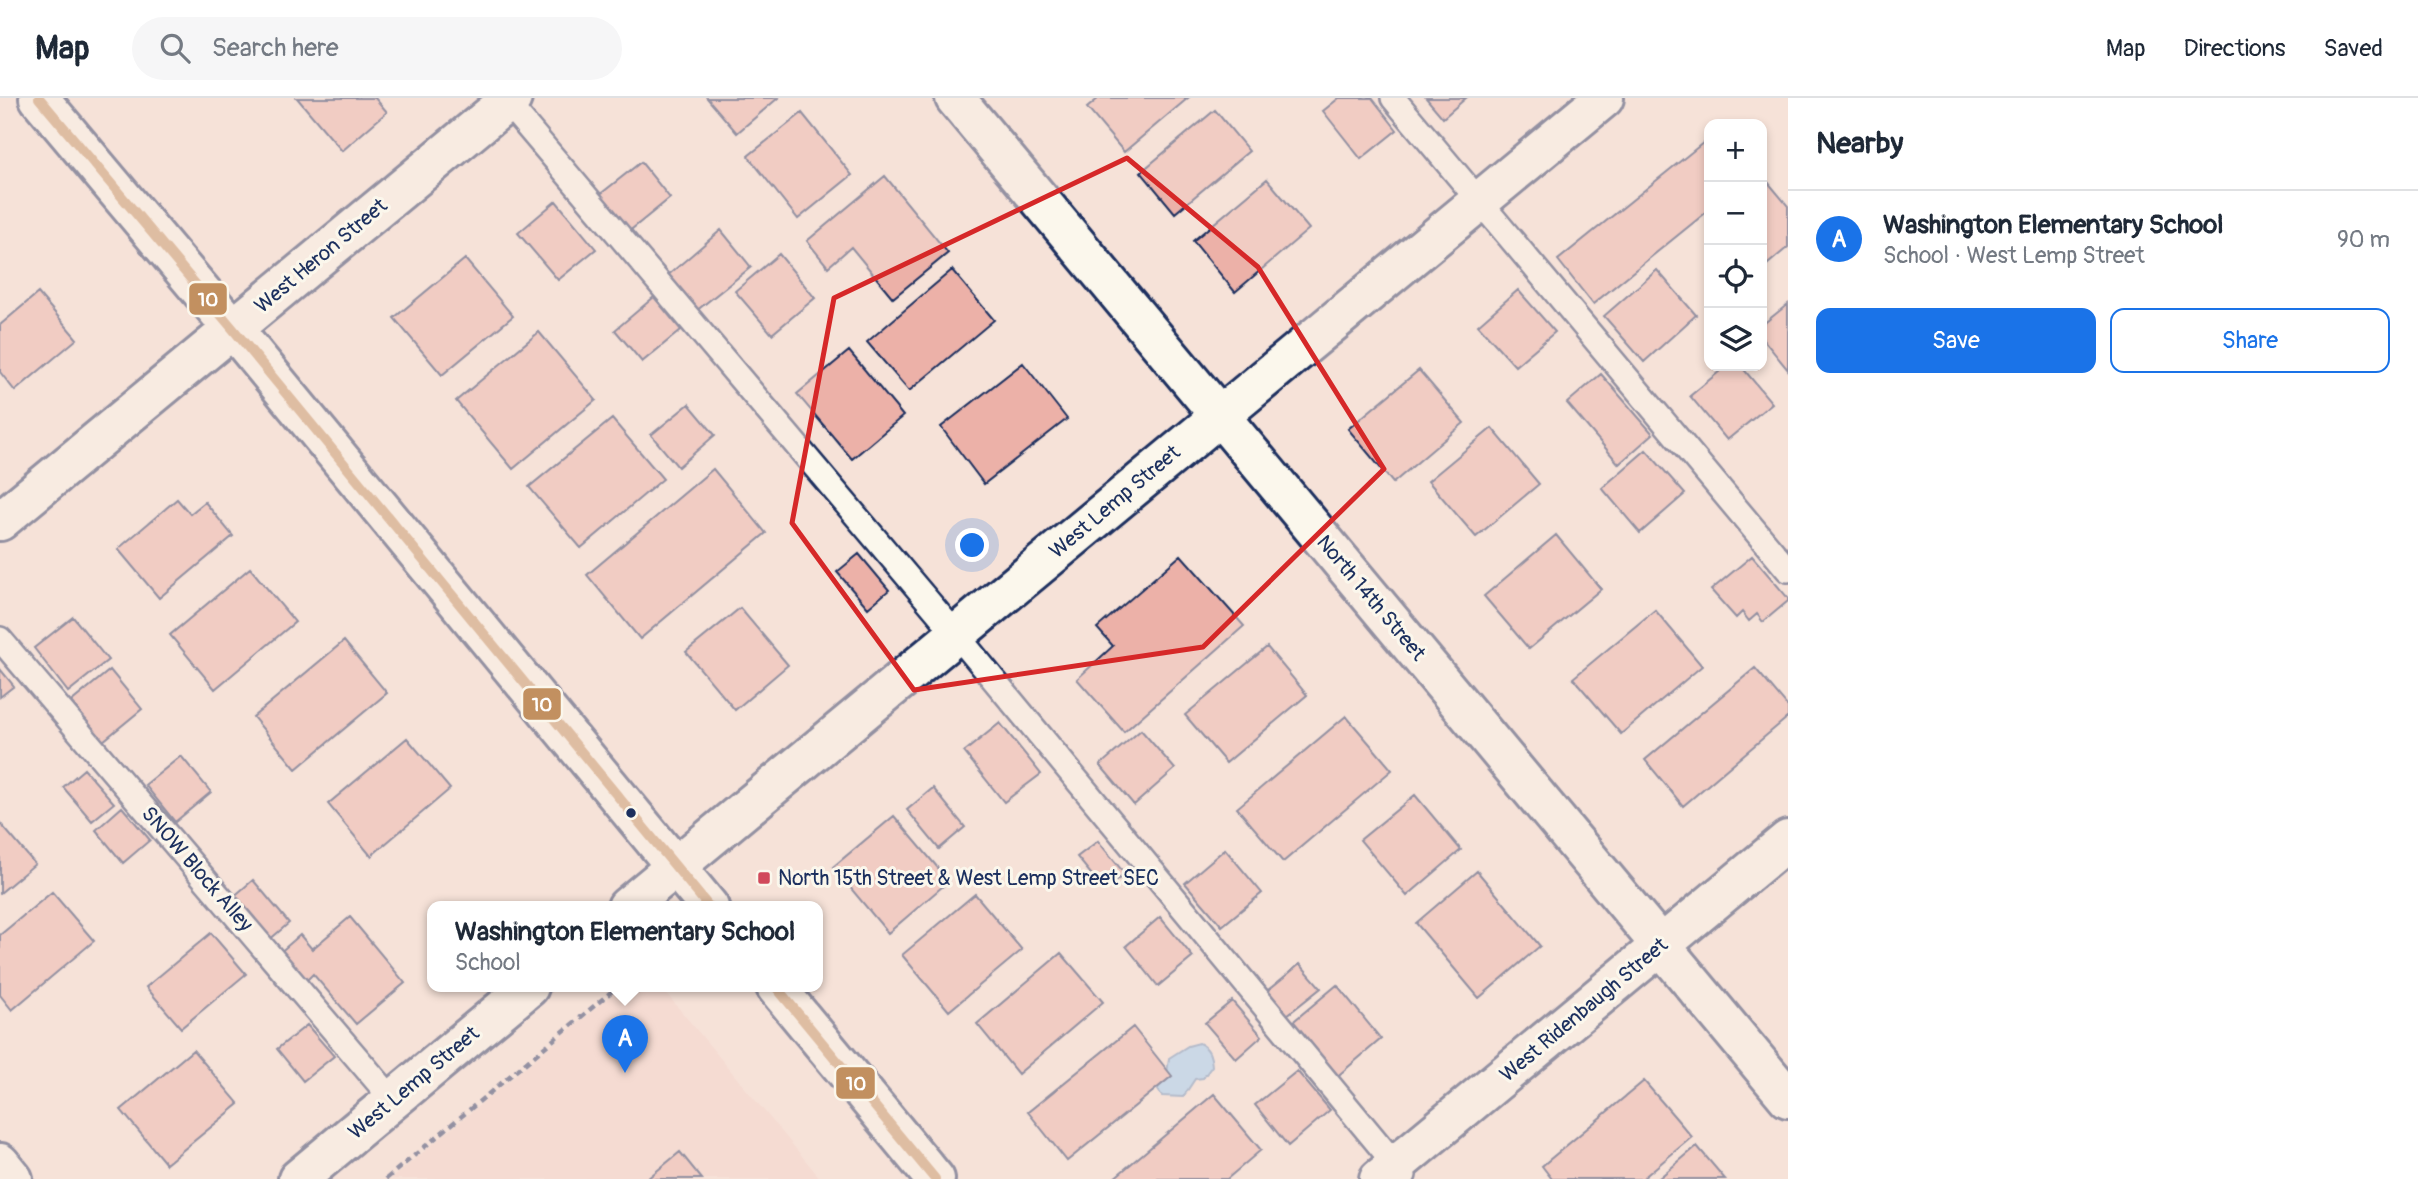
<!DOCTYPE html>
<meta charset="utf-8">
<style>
:root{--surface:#fff;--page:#f6f6f7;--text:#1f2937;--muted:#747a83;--line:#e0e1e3;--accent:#1a73e8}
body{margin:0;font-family:Pangolin,sans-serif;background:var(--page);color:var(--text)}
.controls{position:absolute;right:21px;top:21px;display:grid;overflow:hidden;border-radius:14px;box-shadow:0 4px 10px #0003}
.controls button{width:63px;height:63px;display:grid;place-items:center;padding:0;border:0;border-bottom:2px solid var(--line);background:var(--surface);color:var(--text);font:35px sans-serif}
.you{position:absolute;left:973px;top:448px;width:24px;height:24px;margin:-18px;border:5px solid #fff;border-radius:50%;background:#1a73e8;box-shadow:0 0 0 10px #1a73e833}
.badge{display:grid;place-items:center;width:46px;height:46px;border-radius:50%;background:var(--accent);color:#fff;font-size:23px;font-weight:700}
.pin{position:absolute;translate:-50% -58px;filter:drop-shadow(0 2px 4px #0008)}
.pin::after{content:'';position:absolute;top:37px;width:24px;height:21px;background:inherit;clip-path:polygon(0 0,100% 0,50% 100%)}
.popup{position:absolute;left:427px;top:803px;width:396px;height:91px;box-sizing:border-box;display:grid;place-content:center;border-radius:14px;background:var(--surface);filter:drop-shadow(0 2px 5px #0005);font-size:23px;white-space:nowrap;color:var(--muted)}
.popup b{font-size:26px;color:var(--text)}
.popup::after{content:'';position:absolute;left:50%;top:100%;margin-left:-14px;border:14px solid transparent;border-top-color:var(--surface)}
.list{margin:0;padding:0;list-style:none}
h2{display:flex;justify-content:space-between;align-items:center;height:91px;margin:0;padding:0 28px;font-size:30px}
h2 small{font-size:23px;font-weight:400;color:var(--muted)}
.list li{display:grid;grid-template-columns:46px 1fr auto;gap:21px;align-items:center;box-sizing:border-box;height:98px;padding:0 28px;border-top:2px solid var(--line)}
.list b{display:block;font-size:26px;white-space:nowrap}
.list p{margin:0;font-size:23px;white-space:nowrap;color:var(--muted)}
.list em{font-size:23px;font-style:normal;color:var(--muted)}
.actions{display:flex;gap:14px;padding:21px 28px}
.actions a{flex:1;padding:16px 0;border:2px solid var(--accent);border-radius:14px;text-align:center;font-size:24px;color:var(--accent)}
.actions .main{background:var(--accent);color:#fff}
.icon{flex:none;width:38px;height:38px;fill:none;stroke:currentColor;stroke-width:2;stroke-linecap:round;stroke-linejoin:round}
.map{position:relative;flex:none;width:1788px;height:1081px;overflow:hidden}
header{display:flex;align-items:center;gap:42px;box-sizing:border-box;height:98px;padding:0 35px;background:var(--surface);border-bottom:2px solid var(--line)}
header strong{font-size:33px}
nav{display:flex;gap:38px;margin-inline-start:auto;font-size:24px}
.search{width:490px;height:63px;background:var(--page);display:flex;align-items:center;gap:18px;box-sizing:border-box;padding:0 24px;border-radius:38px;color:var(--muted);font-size:26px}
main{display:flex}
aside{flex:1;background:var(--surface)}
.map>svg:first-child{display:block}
.built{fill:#f3d3ca}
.water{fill:#98ccf6;stroke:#668db9;stroke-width:2}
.building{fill:#ecb1a8;stroke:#1b2f5e;stroke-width:2}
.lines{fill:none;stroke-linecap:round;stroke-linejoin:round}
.service-casing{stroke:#1b2f5e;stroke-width:28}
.minor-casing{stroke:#1b2f5e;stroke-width:44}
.tertiary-casing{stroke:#1b2f5e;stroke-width:44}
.path{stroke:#1b2f5e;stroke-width:4.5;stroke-dasharray:7 5;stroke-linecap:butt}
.service{stroke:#fbf7ec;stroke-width:23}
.minor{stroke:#fbf7ec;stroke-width:38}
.tertiary{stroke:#fbf7ec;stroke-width:38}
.bus-1-casing{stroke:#fbf7ec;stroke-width:16}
.bus-1{stroke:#c29060;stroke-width:10}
.marked{fill:none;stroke:#d62828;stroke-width:5;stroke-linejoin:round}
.bus-dot{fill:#1b2f5e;stroke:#fbf7ec;stroke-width:2.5}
.poi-dot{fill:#d1495b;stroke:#fbf7ec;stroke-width:2.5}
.labels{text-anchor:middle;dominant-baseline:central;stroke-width:6;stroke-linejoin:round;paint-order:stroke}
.street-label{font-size:21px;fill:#1b2f5e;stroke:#fbf7ec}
.poi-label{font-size:21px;fill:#1b2f5e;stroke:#fbf7ec;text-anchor:start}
.line-badge{stroke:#fbf7ec;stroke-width:2.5}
.badge-label{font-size:19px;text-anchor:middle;font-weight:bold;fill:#fff}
</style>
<header>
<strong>Map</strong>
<div class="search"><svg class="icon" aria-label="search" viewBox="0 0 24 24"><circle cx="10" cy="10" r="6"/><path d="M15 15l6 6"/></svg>Search here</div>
<nav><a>Map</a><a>Directions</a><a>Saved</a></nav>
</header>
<main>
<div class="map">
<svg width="1788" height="1081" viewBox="0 0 1788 1081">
<rect width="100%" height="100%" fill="#f6e2d8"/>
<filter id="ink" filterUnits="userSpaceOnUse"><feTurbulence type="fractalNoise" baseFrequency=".0143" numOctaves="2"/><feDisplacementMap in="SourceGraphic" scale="14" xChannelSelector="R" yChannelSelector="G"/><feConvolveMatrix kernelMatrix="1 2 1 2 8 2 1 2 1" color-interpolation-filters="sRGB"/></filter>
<g filter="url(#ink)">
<path class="built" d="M621 889H661L821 1081H391Z"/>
<path class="water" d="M1199 945C1209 950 1211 957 1212 968L1203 980 1195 981 1183 999 1162 998 1158 992 1159 984 1167 976 1169 960 1188 948Z"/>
<path class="building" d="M297 0H375L387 14 342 53Z
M707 0H778L737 35Z
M1099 0H1188L1124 54 1087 10Z
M1339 0H1372L1397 32 1361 61 1323 13Z
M1426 0H1466L1443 20Z
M1215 12 1249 53 1175 115 1141 74Z
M802 15 852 77 798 121 748 58Z
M1709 40V112L1593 206 1558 162Z
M641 64 670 100 627 135 598 98Z
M885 78 948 155 893 200 851 149 828 169 807 143Z
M1267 81 1309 131 1235 194 1193 143Z
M1767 83 1788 108V149L1762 171V88Z
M556 103 596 151 558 182 518 135Z
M721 132 751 169 696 213 667 178Z
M779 156 815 200 772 236 735 193Z
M465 161 513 218 442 277 394 220Z
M952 172 994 222 909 293 867 244Z
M1657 172 1696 217 1644 264 1604 218Z
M1518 192 1555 234 1515 268 1478 227Z
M38 195 77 241 15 293 0 274V227Z
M654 199 681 232 642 264 615 232Z
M1788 206V272L1762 240V227Z
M539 234 596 302 513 371 456 303Z
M849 253 903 318 852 361 797 296Z
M1023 265 1067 321 984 386 941 329Z
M1726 268H1741L1772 305 1727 342 1690 298Z
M1419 272 1464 325 1393 385 1348 331Z
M1601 276 1653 336 1619 366 1567 305Z
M689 306 715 337 678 369 651 337Z
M612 321 663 381 581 450 529 389Z
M1492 330 1539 386 1476 439 1428 383Z
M1646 352 1685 396 1640 435 1602 390Z
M713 371 766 435 640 541 587 477Z
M177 401 190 416 205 404 233 438 159 500 118 451Z
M1556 437 1601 491 1529 551 1484 498Z
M859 456 889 492 868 510 837 474Z
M1181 457 1244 528 1124 634 1077 581 1113 548 1097 530Z
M1752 458 1788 500V503L1763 524 1757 516 1749 523 1742 514 1736 520 1711 492Z
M250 470 295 524 215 591 170 537Z
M740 510 788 567 735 612 686 554Z
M1655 512 1702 568 1621 636 1573 580Z
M73 519 108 562 68 594 34 550Z
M344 543 387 595 296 671 253 619Z
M1267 549 1307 597 1226 665 1185 617Z
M1755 570 1788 609V619L1683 708 1645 662Z
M0 571 14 588 0 599Z
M110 572 142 611 103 643 71 604Z
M1346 618 1392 672 1283 764 1237 710Z
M1000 625 1041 676 1004 704 964 654Z
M1141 632 1175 671 1134 707 1100 667Z
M407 640 450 691 371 758 328 706Z
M181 658 211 694 175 724 145 687Z
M84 671 114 705 92 723 63 689Z
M933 690 965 729 939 751 907 712Z
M1415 697 1461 752 1407 798 1360 742Z
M122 709 150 742 123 765 96 732Z
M894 718 949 783 888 835 833 769Z
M0 725 35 766 0 795Z
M1098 743 1125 776 1104 792 1077 759Z
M1225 751 1262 795 1222 828 1185 785Z
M1477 773 1540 848 1479 900 1416 825Z
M253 782 289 825 268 843 232 800Z
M52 794 94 843 12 912 0 897V837Z
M975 796 1022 852 949 913 902 857Z
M350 819 405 885 356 926 313 876 303 886 278 856 300 837 312 851Z
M1160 819 1193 859 1158 888 1126 848Z
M211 835 246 876 181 930 146 889Z
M1061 855 1103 904 1018 976 977 926Z
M1300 866 1321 890 1282 921 1262 897Z
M1337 887 1381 941 1334 981 1289 927Z
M1232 903 1262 938 1236 961 1205 925Z
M307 927 334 958 303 983 277 951Z
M1133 929 1172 978 1067 1063 1028 1014Z
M193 952 239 1006 166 1066 121 1012Z
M1297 973 1330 1012 1288 1048 1255 1007Z
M1644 983 1692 1039 1642 1081H1552L1542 1068Z
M1214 996 1261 1052 1227 1081H1113Z
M1697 1048 1725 1081H1658Z
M680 1054 702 1081H647Z"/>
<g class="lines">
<g class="service-casing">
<path id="service" d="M503 0 956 536 1404 1077
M1393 0 1788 472
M0 541 393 1002"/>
</g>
<g class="minor-casing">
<path id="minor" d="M955 0 1788 1000
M0 423 512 0
M627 809 1604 0
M0 1065 13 1081
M298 1081 529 889
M1379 1081 1788 742"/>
</g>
<g class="tertiary-casing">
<path id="tertiary" d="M39 0 233 231 709 809
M776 889 935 1081"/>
</g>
<path class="path" d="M386 1081 617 889"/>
<use href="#service" class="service"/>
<use href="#minor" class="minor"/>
<use href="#tertiary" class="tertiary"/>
<g class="bus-1-casing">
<path id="bus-1" d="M39 0 233 231 709 809
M776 889 935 1081"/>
</g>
<use href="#bus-1" class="bus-1"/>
</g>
</g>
<path d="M0 0H1788V1081H0ZM1127 60 1258 169 1384 371 1203 549 914 592 792 425 834 200Z" fill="#f6e2d8" fill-opacity=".55" fill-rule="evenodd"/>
<path class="marked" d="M1127 60 1258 169 1384 371 1203 549 914 592 792 425 834 200Z"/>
<circle class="bus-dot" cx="631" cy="715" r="6"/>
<rect class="poi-dot" x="757" y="773" width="14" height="14" rx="3.5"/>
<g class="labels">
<g class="street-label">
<text transform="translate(321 158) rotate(-40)">West Heron Street</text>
<text transform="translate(1115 404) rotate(-40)">West Lemp Street</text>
<text transform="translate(1371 500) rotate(50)">North 14th Street</text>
<text transform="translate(197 771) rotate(49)">SNOW Block Alley</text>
<text transform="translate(1584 912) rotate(-40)">West Ridenbaugh Street</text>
<text transform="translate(414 985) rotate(-40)">West Lemp Street</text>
</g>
<g class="poi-label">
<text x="778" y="780">North 15th Street &amp; West Lemp Street SEC</text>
</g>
</g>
<g class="line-badge">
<rect x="188" y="184" width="40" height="34" rx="7" fill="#c29060"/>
<rect x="522" y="589" width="40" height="34" rx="7" fill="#c29060"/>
<rect x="835" y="968" width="41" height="34" rx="7" fill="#c29060"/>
</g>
<g class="badge-label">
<text x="208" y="208">10</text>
<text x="542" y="613">10</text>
<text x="856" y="992">10</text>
</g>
</svg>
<div class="controls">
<button>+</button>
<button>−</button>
<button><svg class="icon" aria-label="locate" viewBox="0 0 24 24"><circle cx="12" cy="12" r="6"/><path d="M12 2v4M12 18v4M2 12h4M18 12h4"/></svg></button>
<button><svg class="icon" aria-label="layers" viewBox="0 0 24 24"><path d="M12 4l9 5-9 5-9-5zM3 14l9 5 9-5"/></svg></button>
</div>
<div class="you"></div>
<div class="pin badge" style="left:625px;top:975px">A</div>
<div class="popup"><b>Washington Elementary School</b>School</div>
</div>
<aside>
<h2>Nearby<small></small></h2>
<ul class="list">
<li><span class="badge">A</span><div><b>Washington Elementary School</b><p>School · West Lemp Street</p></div><em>90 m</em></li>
</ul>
<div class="actions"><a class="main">Save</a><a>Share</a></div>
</aside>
</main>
